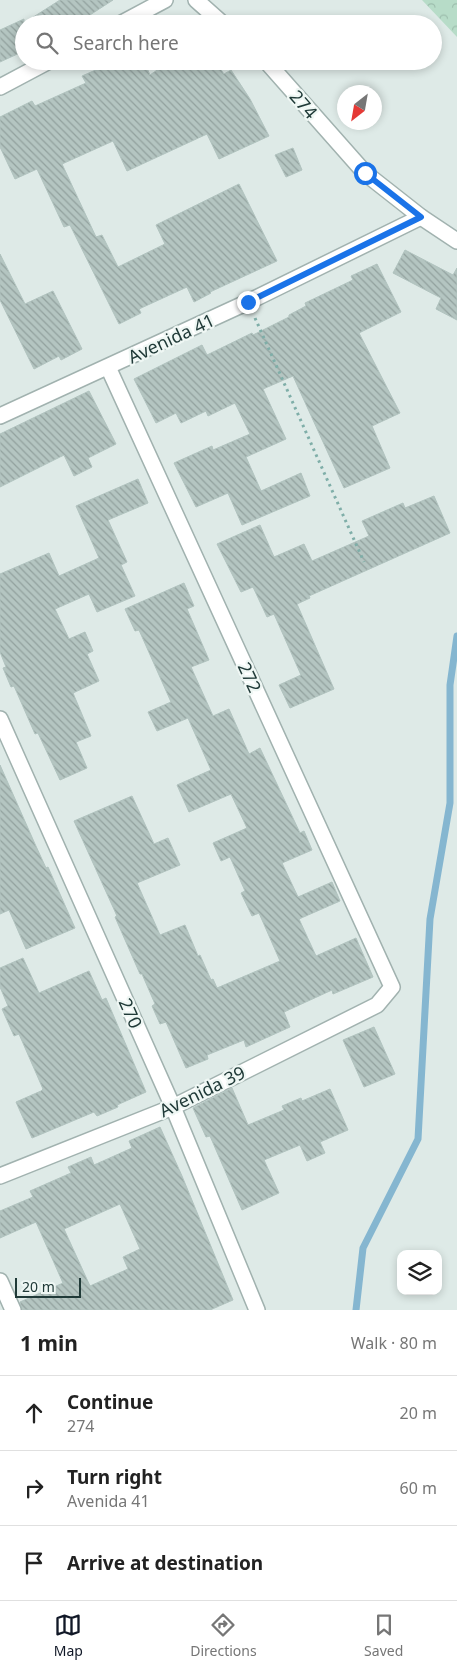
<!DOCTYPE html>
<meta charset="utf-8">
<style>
:root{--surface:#fff;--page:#f2f2f2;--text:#222;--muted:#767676;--line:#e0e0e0;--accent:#111827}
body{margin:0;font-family:"Noto Sans",sans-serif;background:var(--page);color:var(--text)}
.controls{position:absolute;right:15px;bottom:15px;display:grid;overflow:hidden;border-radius:10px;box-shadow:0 2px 8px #0003}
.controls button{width:45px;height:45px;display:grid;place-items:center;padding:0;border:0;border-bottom:1px solid var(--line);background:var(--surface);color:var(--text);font:25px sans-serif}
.compass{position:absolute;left:337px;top:85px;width:45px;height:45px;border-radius:50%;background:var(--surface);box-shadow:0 2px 8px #0003;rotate:211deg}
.scale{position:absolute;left:15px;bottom:12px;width:66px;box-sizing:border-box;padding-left:5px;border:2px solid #203a38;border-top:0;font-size:14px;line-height:18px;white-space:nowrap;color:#203a38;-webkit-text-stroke:4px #eff7f4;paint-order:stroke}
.stop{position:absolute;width:15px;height:15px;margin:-11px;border:4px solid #1a73e8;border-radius:50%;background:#fff}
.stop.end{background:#1a73e8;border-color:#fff;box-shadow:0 1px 5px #0008}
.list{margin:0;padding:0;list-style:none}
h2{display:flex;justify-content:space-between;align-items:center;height:65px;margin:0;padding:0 20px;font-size:21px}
h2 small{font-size:16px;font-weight:400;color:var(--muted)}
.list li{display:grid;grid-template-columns:32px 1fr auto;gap:15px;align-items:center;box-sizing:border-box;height:75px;padding:0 20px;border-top:1px solid var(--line)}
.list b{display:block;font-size:19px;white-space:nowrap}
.list p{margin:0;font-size:16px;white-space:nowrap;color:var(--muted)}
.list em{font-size:16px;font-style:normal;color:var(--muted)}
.icon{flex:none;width:28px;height:28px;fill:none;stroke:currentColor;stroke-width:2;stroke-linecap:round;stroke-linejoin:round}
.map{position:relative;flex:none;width:457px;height:1310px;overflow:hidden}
.search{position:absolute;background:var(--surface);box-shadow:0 2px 8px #0003;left:15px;right:15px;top:15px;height:55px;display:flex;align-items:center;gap:12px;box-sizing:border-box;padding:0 18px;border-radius:28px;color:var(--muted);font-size:19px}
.sheet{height:290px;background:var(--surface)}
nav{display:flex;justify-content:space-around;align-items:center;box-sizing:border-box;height:70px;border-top:1px solid var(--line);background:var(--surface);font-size:14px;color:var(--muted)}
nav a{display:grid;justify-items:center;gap:2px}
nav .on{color:var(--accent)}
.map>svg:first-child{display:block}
.forest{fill:url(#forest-crowns)}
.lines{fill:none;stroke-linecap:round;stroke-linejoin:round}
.stream{stroke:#85b6d0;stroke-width:7}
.building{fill:url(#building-back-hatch);stroke:#b1c3bf;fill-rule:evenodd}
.minor-casing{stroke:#a1b2af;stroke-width:18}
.tertiary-casing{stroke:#a1b2af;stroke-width:18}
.path{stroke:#7faea8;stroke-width:3;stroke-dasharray:2.5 4;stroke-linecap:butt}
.minor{stroke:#fff;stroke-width:15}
.tertiary{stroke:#fff;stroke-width:15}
.route{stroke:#1a73e8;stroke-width:6}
.labels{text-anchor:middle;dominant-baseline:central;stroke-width:4.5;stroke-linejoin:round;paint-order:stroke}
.street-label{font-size:18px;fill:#203a38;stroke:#eff7f4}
</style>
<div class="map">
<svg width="457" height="1310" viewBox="0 0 457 1310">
<defs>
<pattern id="forest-crowns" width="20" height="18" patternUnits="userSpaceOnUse" patternTransform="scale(1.25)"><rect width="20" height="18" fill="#b7dcc8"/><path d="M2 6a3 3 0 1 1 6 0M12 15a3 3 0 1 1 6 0" fill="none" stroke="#9dbead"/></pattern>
<pattern id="building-back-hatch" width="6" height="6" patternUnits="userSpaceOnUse" patternTransform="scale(1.25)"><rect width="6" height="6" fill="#b4c5c1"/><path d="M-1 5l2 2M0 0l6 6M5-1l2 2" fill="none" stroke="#92a19e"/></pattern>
</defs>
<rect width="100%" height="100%" fill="#deeae7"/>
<path class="forest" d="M422 0H457V37Z"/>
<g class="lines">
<path class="stream" d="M356 1310 363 1248 418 1139 430 919 450 803V685L457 636"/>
</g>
<path class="building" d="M60 0H113L76 24H24V51L0 62V30L24 19V23Z
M116 61H144L150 75 170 61H215L224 74 231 70 250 99 269 136 219 159 207 134 127 171 113 141 62 164 96 237 102 235 118 267 165 244 156 225 239 184 277 261 210 292 211 293 194 302 187 287 139 309 141 313 119 324 70 225 64 227 37 169 15 179 0 147V117L32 101 35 106 86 83 82 76Z
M293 148 302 170 286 177 275 155Z
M405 250 453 275 457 268V320L436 309 441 298 393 273Z
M0 254 25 304 53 291 82 349 61 360 59 356 34 369 0 300Z
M377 264 401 312 359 333 400 413 372 426 390 468 344 488 293 376 263 389 286 439 246 457 261 491 301 473 310 496 242 525 228 493 196 507 174 463 212 446 213 450 250 434 235 403 208 416 206 411 181 423 176 413 156 423 134 379 202 345 207 355 252 333 253 335 289 317V315L306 306 305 303 353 280 351 276Z
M89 391 116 444 88 458 92 467 74 476 64 455 0 487V434Z
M138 479 148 503 108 520 127 562 121 565 135 596 97 612 89 594 55 609 69 639 85 632 93 651 87 654 99 681 73 693 91 736 76 742 87 768 60 780 38 733 35 734 14 686 11 687 3 668 6 667 0 652V574L49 553 59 576 99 558 76 506Z
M434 496 450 533 309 596 310 598 297 604 334 689 290 708 279 685 301 675 274 614 267 617 253 587 241 592 217 544 260 525 274 557 304 544 312 561 369 536 362 521 403 503 405 508Z
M184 583 194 606 187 609 209 660 191 667 213 716 229 709 249 754 260 748 300 833 304 831 312 850 282 863 298 897 332 882 340 901 299 919 316 956 356 938 373 977 333 994 332 990 284 1012 290 1027 246 1047 244 1040 207 1055 208 1059 186 1068 166 1022 160 1024 152 1006 155 1004 142 974H140L115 917 117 916 74 821 132 796 154 844 168 838 180 865 137 883 160 935 185 925 198 956 200 955 211 980 213 979 217 988 280 961 259 913 252 916 241 893 245 891 230 857 221 861 213 843 247 828 231 794 189 812 177 785 211 770 188 718 157 731 148 712 171 702 139 630 135 631 125 609Z
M0 765 35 844 46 868 48 867 75 928 26 949 9 910 0 914Z
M23 958 39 993 89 971 102 1000 106 998 146 1092 117 1105 118 1107 97 1116 94 1112 32 1138 16 1102 41 1091 43 1089 19 1034 14 1036 2 1009 8 1006 0 987V968Z
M374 1027 395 1074 364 1087 343 1040Z
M232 1088 248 1125 284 1110 282 1106 301 1098 302 1101 330 1089 348 1130 320 1142 325 1153 307 1161 300 1145 264 1160 279 1193 242 1210 210 1136 206 1137 193 1108Z
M160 1127 182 1176 233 1300 210 1310H22L20 1302 63 1283 36 1222 0 1238V1211L33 1197 30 1191 71 1173 68 1167 91 1157 94 1165 132 1148 129 1141ZM120 1204 140 1249 123 1257 128 1269 90 1286 64 1229Z"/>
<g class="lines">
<g class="minor-casing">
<path id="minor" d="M120 24 165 0
M0 87 49 61
M0 416 248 302 421 217
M0 719 173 1107 257 1310
M0 1176 173 1107 377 1005 392 987 108 367
M0 1281 13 1310"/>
</g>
<g class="tertiary-casing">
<path id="tertiary" d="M196 0 223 24
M266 61 365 173 421 217 457 241"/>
</g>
<path class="path" d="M255 318 364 562"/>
<use href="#minor" class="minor"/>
<use href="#tertiary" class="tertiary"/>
</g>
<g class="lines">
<path class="route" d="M248 302 421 217 365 173"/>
</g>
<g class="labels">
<g class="street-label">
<text transform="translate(304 104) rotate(49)">274</text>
<text transform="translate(171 338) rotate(-25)">Avenida 41</text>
<text transform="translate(250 677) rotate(65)">272</text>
<text transform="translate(131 1013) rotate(66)">270</text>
<text transform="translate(202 1091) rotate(-26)">Avenida 39</text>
</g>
</g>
</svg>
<div class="controls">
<button><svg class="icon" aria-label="layers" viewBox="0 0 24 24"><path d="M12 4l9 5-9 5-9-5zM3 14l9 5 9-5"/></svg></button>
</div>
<svg class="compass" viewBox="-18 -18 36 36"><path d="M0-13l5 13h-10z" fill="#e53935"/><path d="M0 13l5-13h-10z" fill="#767676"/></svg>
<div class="scale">20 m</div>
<div class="stop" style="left:365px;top:173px"></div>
<div class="stop end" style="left:248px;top:302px"></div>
<div class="search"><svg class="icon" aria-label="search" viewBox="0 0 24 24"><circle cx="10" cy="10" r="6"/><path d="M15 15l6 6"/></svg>Search here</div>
</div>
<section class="sheet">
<h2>1 min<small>Walk · 80 m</small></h2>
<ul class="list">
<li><svg class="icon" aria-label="ahead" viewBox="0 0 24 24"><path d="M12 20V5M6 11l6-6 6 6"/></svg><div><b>Continue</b><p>274</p></div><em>20 m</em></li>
<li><svg class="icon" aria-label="right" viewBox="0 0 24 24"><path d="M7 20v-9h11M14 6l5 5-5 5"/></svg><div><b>Turn right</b><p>Avenida 41</p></div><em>60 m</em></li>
<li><svg class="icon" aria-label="arrive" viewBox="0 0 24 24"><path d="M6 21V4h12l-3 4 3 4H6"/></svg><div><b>Arrive at destination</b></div></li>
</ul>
</section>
<nav>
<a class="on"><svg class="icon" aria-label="map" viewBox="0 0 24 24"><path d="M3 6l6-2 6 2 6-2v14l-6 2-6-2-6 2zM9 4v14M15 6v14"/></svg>Map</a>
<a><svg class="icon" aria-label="directions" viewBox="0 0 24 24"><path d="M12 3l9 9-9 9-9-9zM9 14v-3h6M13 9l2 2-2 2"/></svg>Directions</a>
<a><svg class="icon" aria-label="saved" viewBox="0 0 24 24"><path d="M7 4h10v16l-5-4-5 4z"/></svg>Saved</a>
</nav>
